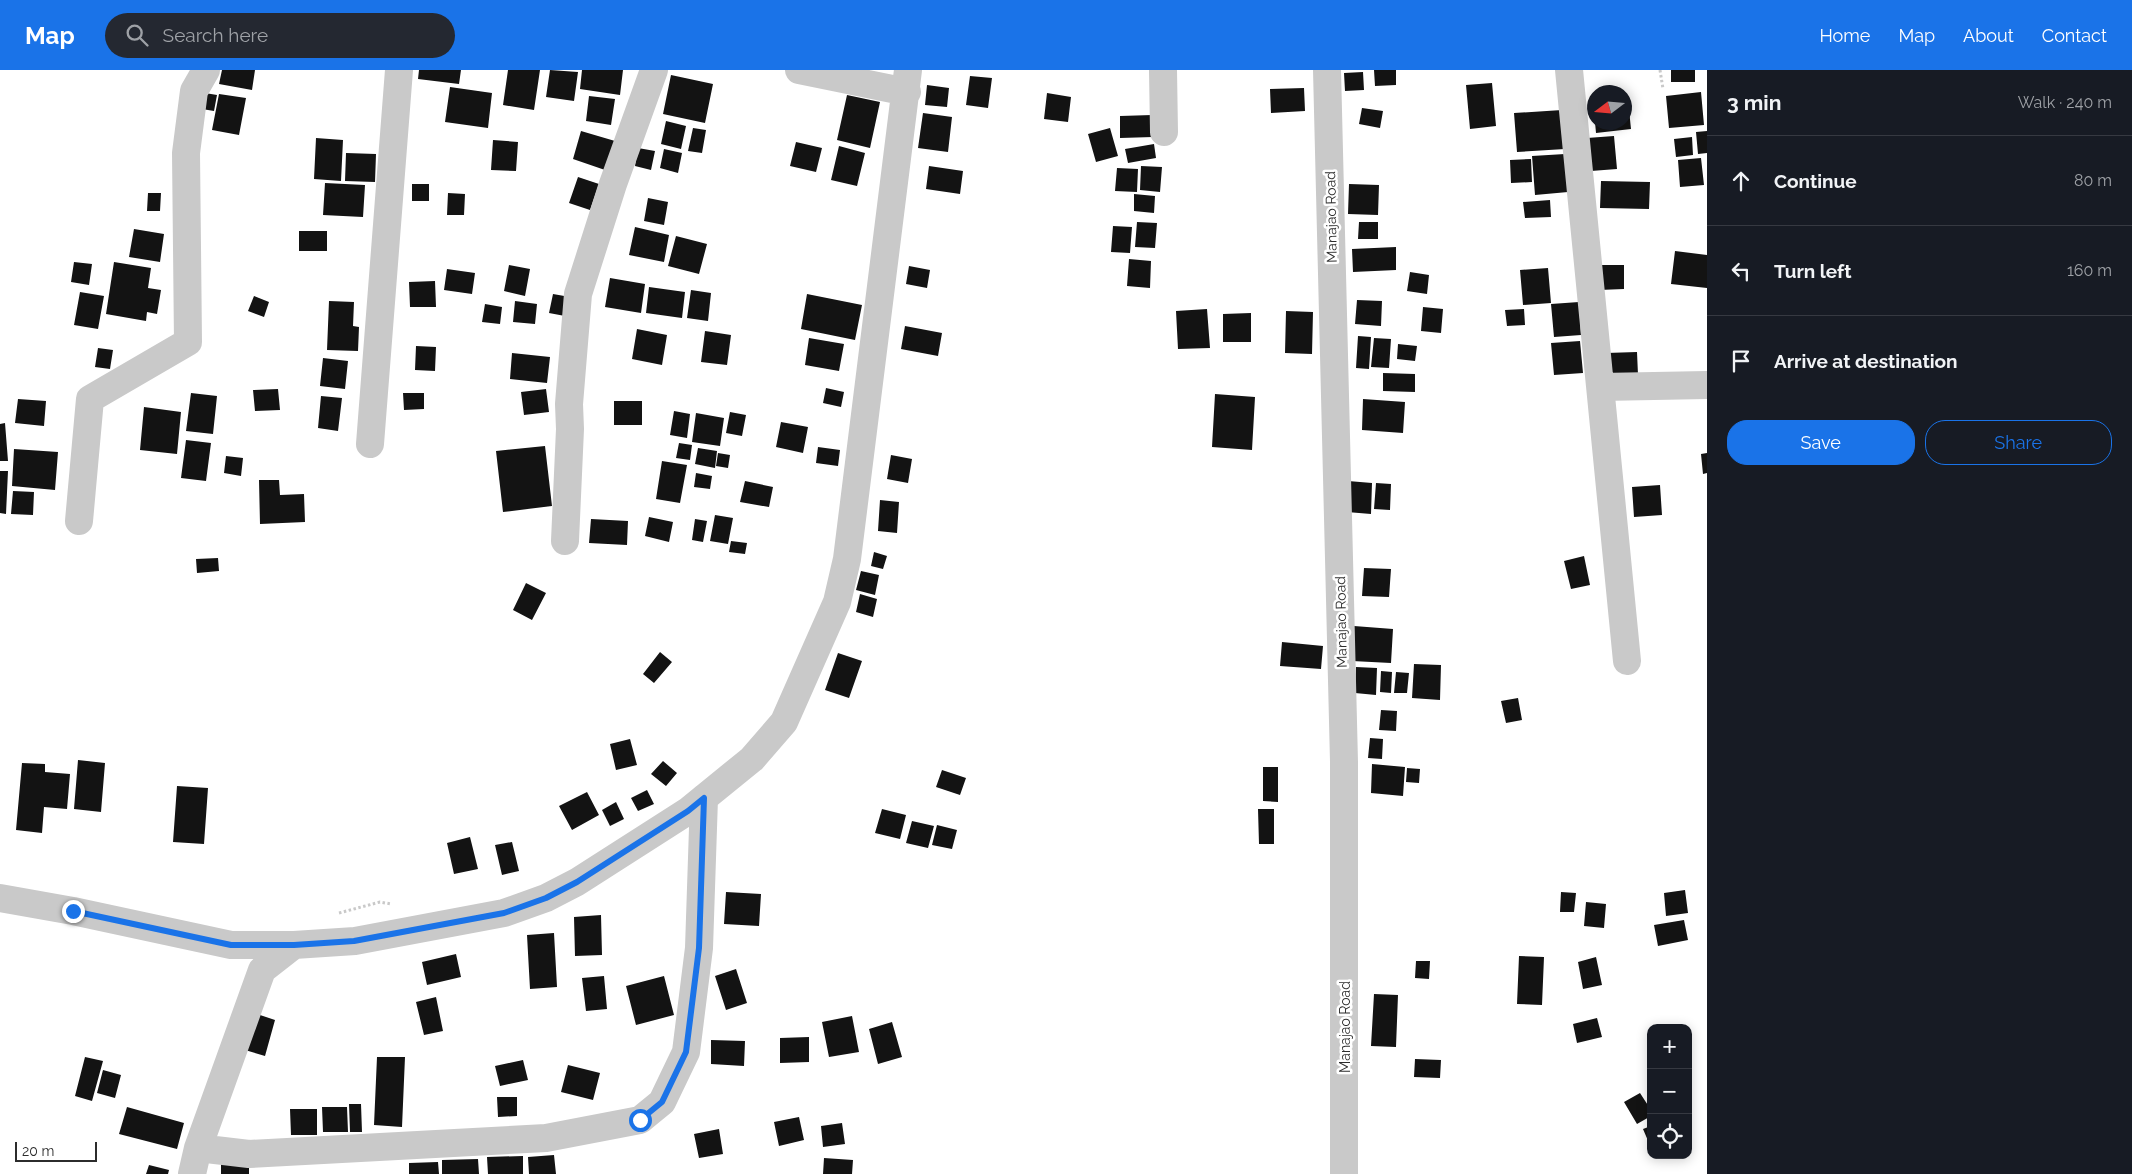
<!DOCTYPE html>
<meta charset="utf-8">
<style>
:root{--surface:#171b24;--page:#242831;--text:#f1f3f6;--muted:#9ea1a6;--line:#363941;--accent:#1a73e8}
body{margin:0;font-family:Raleway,sans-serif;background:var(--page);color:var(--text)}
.controls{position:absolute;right:15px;bottom:15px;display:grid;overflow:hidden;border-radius:10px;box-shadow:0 2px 12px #0003}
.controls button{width:45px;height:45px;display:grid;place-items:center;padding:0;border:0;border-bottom:1px solid var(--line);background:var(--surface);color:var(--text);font:25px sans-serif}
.compass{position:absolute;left:1587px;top:15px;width:45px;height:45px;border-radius:50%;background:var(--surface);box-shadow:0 2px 12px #0003;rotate:254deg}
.scale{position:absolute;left:15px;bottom:12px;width:82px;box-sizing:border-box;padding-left:5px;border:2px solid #2c2c2c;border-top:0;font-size:14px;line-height:18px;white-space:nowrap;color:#2c2c2c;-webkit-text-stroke:4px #fff;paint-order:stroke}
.stop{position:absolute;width:15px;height:15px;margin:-11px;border:4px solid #1a73e8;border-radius:50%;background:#fff}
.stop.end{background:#1a73e8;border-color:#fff;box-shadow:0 1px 5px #0008}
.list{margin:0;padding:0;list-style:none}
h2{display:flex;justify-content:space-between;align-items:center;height:65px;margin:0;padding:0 20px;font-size:21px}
h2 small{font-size:16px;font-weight:400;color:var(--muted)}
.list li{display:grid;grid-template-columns:32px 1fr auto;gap:15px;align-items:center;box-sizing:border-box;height:90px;padding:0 20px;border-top:1px solid var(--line)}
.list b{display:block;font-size:19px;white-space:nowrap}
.list em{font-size:16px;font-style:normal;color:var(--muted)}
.actions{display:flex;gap:10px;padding:15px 20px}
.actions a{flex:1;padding:11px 0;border:1px solid var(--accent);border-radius:20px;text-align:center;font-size:18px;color:var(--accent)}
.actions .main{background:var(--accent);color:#fff}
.icon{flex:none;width:28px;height:28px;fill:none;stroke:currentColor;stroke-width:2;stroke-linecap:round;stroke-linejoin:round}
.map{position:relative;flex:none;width:1707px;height:1104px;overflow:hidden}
header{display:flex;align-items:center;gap:30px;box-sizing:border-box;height:70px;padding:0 25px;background:var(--accent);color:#fff}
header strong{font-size:24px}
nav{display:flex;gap:28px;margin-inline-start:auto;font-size:18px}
.search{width:350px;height:45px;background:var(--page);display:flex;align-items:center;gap:12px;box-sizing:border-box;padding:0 18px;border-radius:28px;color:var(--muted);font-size:19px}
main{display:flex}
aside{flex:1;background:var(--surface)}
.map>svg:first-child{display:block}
.building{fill:#131313}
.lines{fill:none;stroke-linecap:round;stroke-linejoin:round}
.path{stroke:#c9c9c9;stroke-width:3;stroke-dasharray:2.5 2.5;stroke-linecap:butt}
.minor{stroke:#c9c9c9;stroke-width:28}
.route{stroke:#1a73e8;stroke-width:6}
.labels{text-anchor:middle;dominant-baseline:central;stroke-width:5;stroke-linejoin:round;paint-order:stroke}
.street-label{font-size:14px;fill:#2c2c2c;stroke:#fff}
</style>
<header>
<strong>Map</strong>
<div class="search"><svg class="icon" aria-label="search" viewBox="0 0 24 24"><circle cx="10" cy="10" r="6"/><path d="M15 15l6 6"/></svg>Search here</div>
<nav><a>Home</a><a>Map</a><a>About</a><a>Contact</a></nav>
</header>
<main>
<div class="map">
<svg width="1707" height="1104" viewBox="0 0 1707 1104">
<rect width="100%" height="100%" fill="#fff"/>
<path class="building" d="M222 0H255L252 20 219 14Z
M419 0H461L459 14 418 9Z
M508 0H540L534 40 503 35Z
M550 0 578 2 574 31 546 27Z
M582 0H623L620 25 580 19Z
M1374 0H1396V15L1375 16Z
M1671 0H1695V12H1671Z
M1363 2 1364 20 1345 21 1344 3Z
M671 5 713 14 705 53 663 44Z
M970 6 992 8 988 38 966 35Z
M1492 13 1496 56 1470 59 1466 15Z
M927 15 949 18 947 37 925 35Z
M450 17 492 23 488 58 445 52Z
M1304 18 1305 41 1271 43 1270 19Z
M1701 22 1704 55 1669 58 1666 26Z
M205 23 217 25 214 41 202 39Z
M1047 23 1071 27 1068 52 1044 49Z
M219 24 246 28 239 65 212 60Z
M847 25 880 32 870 78 837 70Z
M589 26 615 29 611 55 586 51Z
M1628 30 1631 59 1596 63 1595 52H1624V31Z
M1362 38 1383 41 1380 58 1359 54Z
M1562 40 1565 79 1517 82 1514 43Z
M923 43 952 47 948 82 918 78Z
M1152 45 1153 67 1120 68V46Z
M666 51 686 56 681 79 661 74Z
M693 58 706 60 702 83 688 81Z
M1110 58 1118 86 1096 92 1088 64Z
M581 61 615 71 605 100 573 89Z
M1707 61V83L1698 84 1696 62Z
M1614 66 1617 99 1591 101 1587 68Z
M1692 67 1693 85 1676 87 1674 69Z
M316 68 343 70 341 111 314 109Z
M493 70 518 72 516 101 491 100Z
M796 72 822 78 816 102 790 96Z
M1154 74 1156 88 1128 93 1125 79Z
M839 76 865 83 857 116 831 110Z
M638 78 655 81 651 100 635 96Z
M664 79 682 83 678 103 660 98Z
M346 83 376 84 375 112 345 111Z
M1565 84 1568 122 1535 125 1532 86Z
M1701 88 1704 115 1680 117 1678 90Z
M1531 89 1532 112 1511 113 1510 90Z
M929 96 963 101 960 124 926 119Z
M1141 96 1162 97 1160 122 1140 120Z
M1117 98 1138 99 1137 122 1115 121Z
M578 107 599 114 590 140 569 133Z
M1601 111 1650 112 1649 139 1600 138Z
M325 113 365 115 363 147 323 145Z
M412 114H429V131H412Z
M1349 114 1379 115 1378 145 1348 144Z
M148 123H161L160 141H147Z
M448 123 465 124 464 145H447Z
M1134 124 1155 126 1154 143 1134 141Z
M648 128 668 132 664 155 644 151Z
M1550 130 1551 147 1525 148 1523 132Z
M1137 152 1157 153 1155 178 1135 177Z
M1359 152H1378V169H1358Z
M1113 156 1132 157 1130 183 1111 182Z
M635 157 669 165 664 192 629 185Z
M134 159 164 164 160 192 129 187Z
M299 161H327V181H299Z
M676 166 707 174 699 204 668 196Z
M1396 177V200L1353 202 1352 179Z
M1675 181 1707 185V218L1671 214Z
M1129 189 1151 191 1150 218 1127 216Z
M74 192 92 194 89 215 71 212Z
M114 192 151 198 148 218 161 220 157 244 147 242 146 251 106 244Z
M509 195 530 199 525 226 504 221Z
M1598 195H1624V219L1599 220Z
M909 196 930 200 927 218 906 214Z
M1548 198 1551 233 1523 235 1520 200Z
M447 199 475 203 472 224 444 220Z
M1410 202 1429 205 1427 224 1407 221Z
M610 208 645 214 641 243 605 237Z
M435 211 436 237H410L409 212Z
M649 217 685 222 682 248 646 243Z
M691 220 711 223 708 251 687 248Z
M80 222 104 226 98 259 74 255Z
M553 224 570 227 565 246 549 243Z
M807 224 862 235 855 270 801 259Z
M254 226 269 232 264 247 248 241Z
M1357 230 1382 231 1381 256 1355 254Z
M329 231 354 232 353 256 359 257 358 281 327 280Z
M515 231 537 234 535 254 513 252Z
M1579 232 1581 265 1554 267 1551 234Z
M485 234 502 237 500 254 482 252Z
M1423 237 1443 239 1441 263 1421 261Z
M1207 239 1210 278 1178 279 1176 241Z
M1524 239 1525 255 1507 256 1505 240Z
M1286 241 1313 242 1312 284 1285 283Z
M1251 243V272H1223V244Z
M905 256 942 263 938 286 901 279Z
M637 259 667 265 662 295 632 289Z
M705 261 731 265 727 295 701 292Z
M1358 266 1371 267 1369 299 1356 298Z
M809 268 844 274 839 301 805 295Z
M1374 268 1391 269 1389 298 1371 297Z
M1580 271 1583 303 1554 305 1551 273Z
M1398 274 1417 276 1415 291 1397 289Z
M416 276 436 277 435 301 415 300Z
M98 278 113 280 110 299 95 297Z
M1637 282 1638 305 1607 306 1606 283Z
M512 283 550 287 547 313 510 309Z
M323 288 348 291 345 319 320 316Z
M1383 303 1415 304V322L1383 321Z
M826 318 844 322 841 337 823 333Z
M278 319 280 340 255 341 253 320Z
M546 319 549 342 524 345 521 322Z
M191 323 217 326 213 364 186 361Z
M403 323H424V339L404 340Z
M1215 324 1255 327 1252 380 1212 377Z
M321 326 342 328 338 361 318 358Z
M18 329 46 331 44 356 15 353Z
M1363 329 1405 332 1403 363 1362 360Z
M614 331H642V355H614Z
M144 337 181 342 177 384 140 380Z
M674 341 690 344 687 368 670 365Z
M730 342 746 345 742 366 726 363Z
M696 343 724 348 720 376 692 372Z
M781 352 808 357 803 383 776 377Z
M5 353 8 391H0V354Z
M186 370 211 373 206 411 181 408Z
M679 373 692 375 690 390 676 388Z
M545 376 552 436 503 442 496 381Z
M818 377 840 380 838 396 816 393Z
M698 378 717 381 715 398 695 394Z
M14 379 58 382 55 420 12 416Z
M718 383 730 385 728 398 716 396Z
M1707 383V403L1703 404 1701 384Z
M891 385 912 389 908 413 887 409Z
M226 386 243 388 241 406 224 403Z
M662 391 687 395 680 433 656 429Z
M0 401H8L6 444 0 443Z
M696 403 712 406 710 419 694 417Z
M259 410H279L280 425 304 424 305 452 260 454Z
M745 411 773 417 769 437 740 432Z
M1348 411 1372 413 1371 444 1347 442Z
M1376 413 1391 414 1390 440 1374 439Z
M1660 415 1662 445 1634 447 1632 417Z
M13 421 34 422 33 445 11 444Z
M880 430 899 432 897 463 878 461Z
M715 445 733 448 728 474 710 471Z
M649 447 673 452 669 472 645 466Z
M591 449 628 451 627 475 589 473Z
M695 449 707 451 703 472 692 470Z
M731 471 747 473 745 484 729 482Z
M874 482 887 486 883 499 871 496Z
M1584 486 1590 515 1571 519 1564 491Z
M218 488 219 501 197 503 196 489Z
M1364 498 1391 499 1389 527 1362 526Z
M861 501 879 505 875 525 856 520Z
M526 513 546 523 532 550 513 540Z
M860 524 877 529 873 547 856 542Z
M1354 556 1393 559 1391 593 1352 591Z
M1282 572 1323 576 1321 599 1280 596Z
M660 582 672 592 654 613 643 604Z
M838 583 862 591 849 628 825 620Z
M1414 594 1441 595 1440 630 1412 628Z
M1356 597 1377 598 1376 625 1355 623Z
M1381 601 1392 602 1391 623 1380 622Z
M1396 602 1409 603 1407 623H1394Z
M1518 628 1522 650 1506 653 1501 631Z
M1381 640 1397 641 1396 661 1379 660Z
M1370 668 1383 669 1382 689 1368 688Z
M630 669 637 695 616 700 610 674Z
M78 690 105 693 101 742 74 739Z
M663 691 677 703 666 716 651 704Z
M22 693 45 694V702L70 704 67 739 44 737 42 763 16 760Z
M1372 694 1405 697 1403 726 1371 723Z
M1263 697H1278V732L1263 731Z
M1407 698 1420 699 1419 713 1406 712Z
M942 700 966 708 960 725 936 717Z
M177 716 208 718 204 774 173 772Z
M647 720 654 734 638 741 631 728Z
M587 722 599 745 572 760 559 736Z
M616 732 624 749 610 756 602 740Z
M882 739 906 745 900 769 875 763Z
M1258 739H1274V774H1259Z
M912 751 934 756 928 778 906 773Z
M937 755 957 760 952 779 932 775Z
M470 767 478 799 454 804 447 773Z
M512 772 519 801 502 805 495 775Z
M1685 820 1688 843 1666 846 1664 823Z
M726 822 761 824 759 856 724 854Z
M1561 822 1576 823 1574 842H1560Z
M1586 832 1606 834 1604 858 1584 856Z
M601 845 602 885 575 886 574 847Z
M1684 850 1688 870 1658 876 1654 855Z
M554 863 557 917 530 919 527 865Z
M456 884 461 907 427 915 422 892Z
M1519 886 1544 887 1542 935 1517 934Z
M1596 887 1602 915 1583 919 1578 892Z
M1416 891H1430L1429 909 1415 908Z
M736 899 747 933 726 940 715 906Z
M604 906 607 939 586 941 582 908Z
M664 906 674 945 636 955 626 916Z
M1374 924 1398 925 1396 977 1371 976Z
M436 927 443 961 424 965 416 932Z
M257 944 275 950 265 986 245 980Z
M852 946 859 982 829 987 822 952Z
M1597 948 1602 967 1577 973 1573 954Z
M892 952 902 987 878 994 869 959Z
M809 967V992L780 993V968Z
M711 970 745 971 744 996 711 994Z
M85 987 103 991 92 1031 75 1026Z
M377 987H405L402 1057 374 1055Z
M1415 989 1441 990 1440 1008 1414 1007Z
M523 990 528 1010 500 1016 495 996Z
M568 995 600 1003 593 1030 561 1022Z
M103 1000 121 1005 115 1028 97 1023Z
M1640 1023 1651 1040V1046L1637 1054 1624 1032Z
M497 1027H517V1046L498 1047Z
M349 1034H361L362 1062H350Z
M127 1037 184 1053 177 1079 119 1064Z
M322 1037H347L348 1062H323Z
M290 1039H317V1065H291Z
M799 1047 804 1070 779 1076 774 1052Z
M842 1053 845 1074 823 1077 821 1056Z
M1651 1056V1072L1649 1073 1643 1059Z
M719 1059 723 1084 699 1088 694 1064Z
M554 1085 556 1104H529L528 1087Z
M523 1086V1104H488L487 1087Z
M824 1088 853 1090 852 1104H823Z
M478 1089 479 1104H442V1090Z
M438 1092 439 1104H409V1093Z
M221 1094 249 1095V1104H221Z
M149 1095 169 1100 168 1104H146Z"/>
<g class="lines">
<path class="path" d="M1660 0 1663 19
M339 843 380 832 391 834"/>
<path class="minor" d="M799 0 907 22
M1163 0 1164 62
M1327 0 1344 692V1104
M1569 0 1627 591
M1601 317 1707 315
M370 374 399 0
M79 451 90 329 188 272 186 83 194 21 206 0
M565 471 570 359 569 334 578 224 613 114 654 0
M0 828 73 841 231 875H294L355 871 504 843 546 828 577 812 688 741 752 689 784 652 837 532 847 489 908 0
M198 1078 249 1084 546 1068 640 1050 662 1032 686 982 699 878 704 728
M192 1104 198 1078 262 900 294 875"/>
</g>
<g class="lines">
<path class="route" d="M73 841 231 875H294L354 871 504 843 546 828 577 812 688 741 704 728 699 878 686 982 662 1032 640 1050"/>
</g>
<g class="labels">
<g class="street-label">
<text transform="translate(1331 147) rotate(-91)">Manajao Road</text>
<text transform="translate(1341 552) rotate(-91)">Manajao Road</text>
<text transform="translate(1345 957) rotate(-90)">Manajao Road</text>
</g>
</g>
</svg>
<div class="controls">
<button>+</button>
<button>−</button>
<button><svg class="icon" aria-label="locate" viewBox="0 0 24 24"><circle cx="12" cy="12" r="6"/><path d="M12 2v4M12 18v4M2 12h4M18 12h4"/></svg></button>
</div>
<svg class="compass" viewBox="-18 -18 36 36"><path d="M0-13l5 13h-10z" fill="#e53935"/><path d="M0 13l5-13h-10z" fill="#9ea1a6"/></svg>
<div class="scale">20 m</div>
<div class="stop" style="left:640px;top:1050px"></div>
<div class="stop end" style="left:73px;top:841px"></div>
</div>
<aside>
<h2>3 min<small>Walk · 240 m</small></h2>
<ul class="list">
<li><svg class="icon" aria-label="ahead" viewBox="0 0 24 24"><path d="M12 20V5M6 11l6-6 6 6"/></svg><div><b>Continue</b></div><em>80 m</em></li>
<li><svg class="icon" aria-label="left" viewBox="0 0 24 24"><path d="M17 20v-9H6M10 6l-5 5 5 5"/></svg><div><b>Turn left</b></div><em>160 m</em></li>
<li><svg class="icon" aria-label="arrive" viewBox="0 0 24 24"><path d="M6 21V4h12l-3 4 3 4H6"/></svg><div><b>Arrive at destination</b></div></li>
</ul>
<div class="actions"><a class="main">Save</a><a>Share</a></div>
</aside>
</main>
